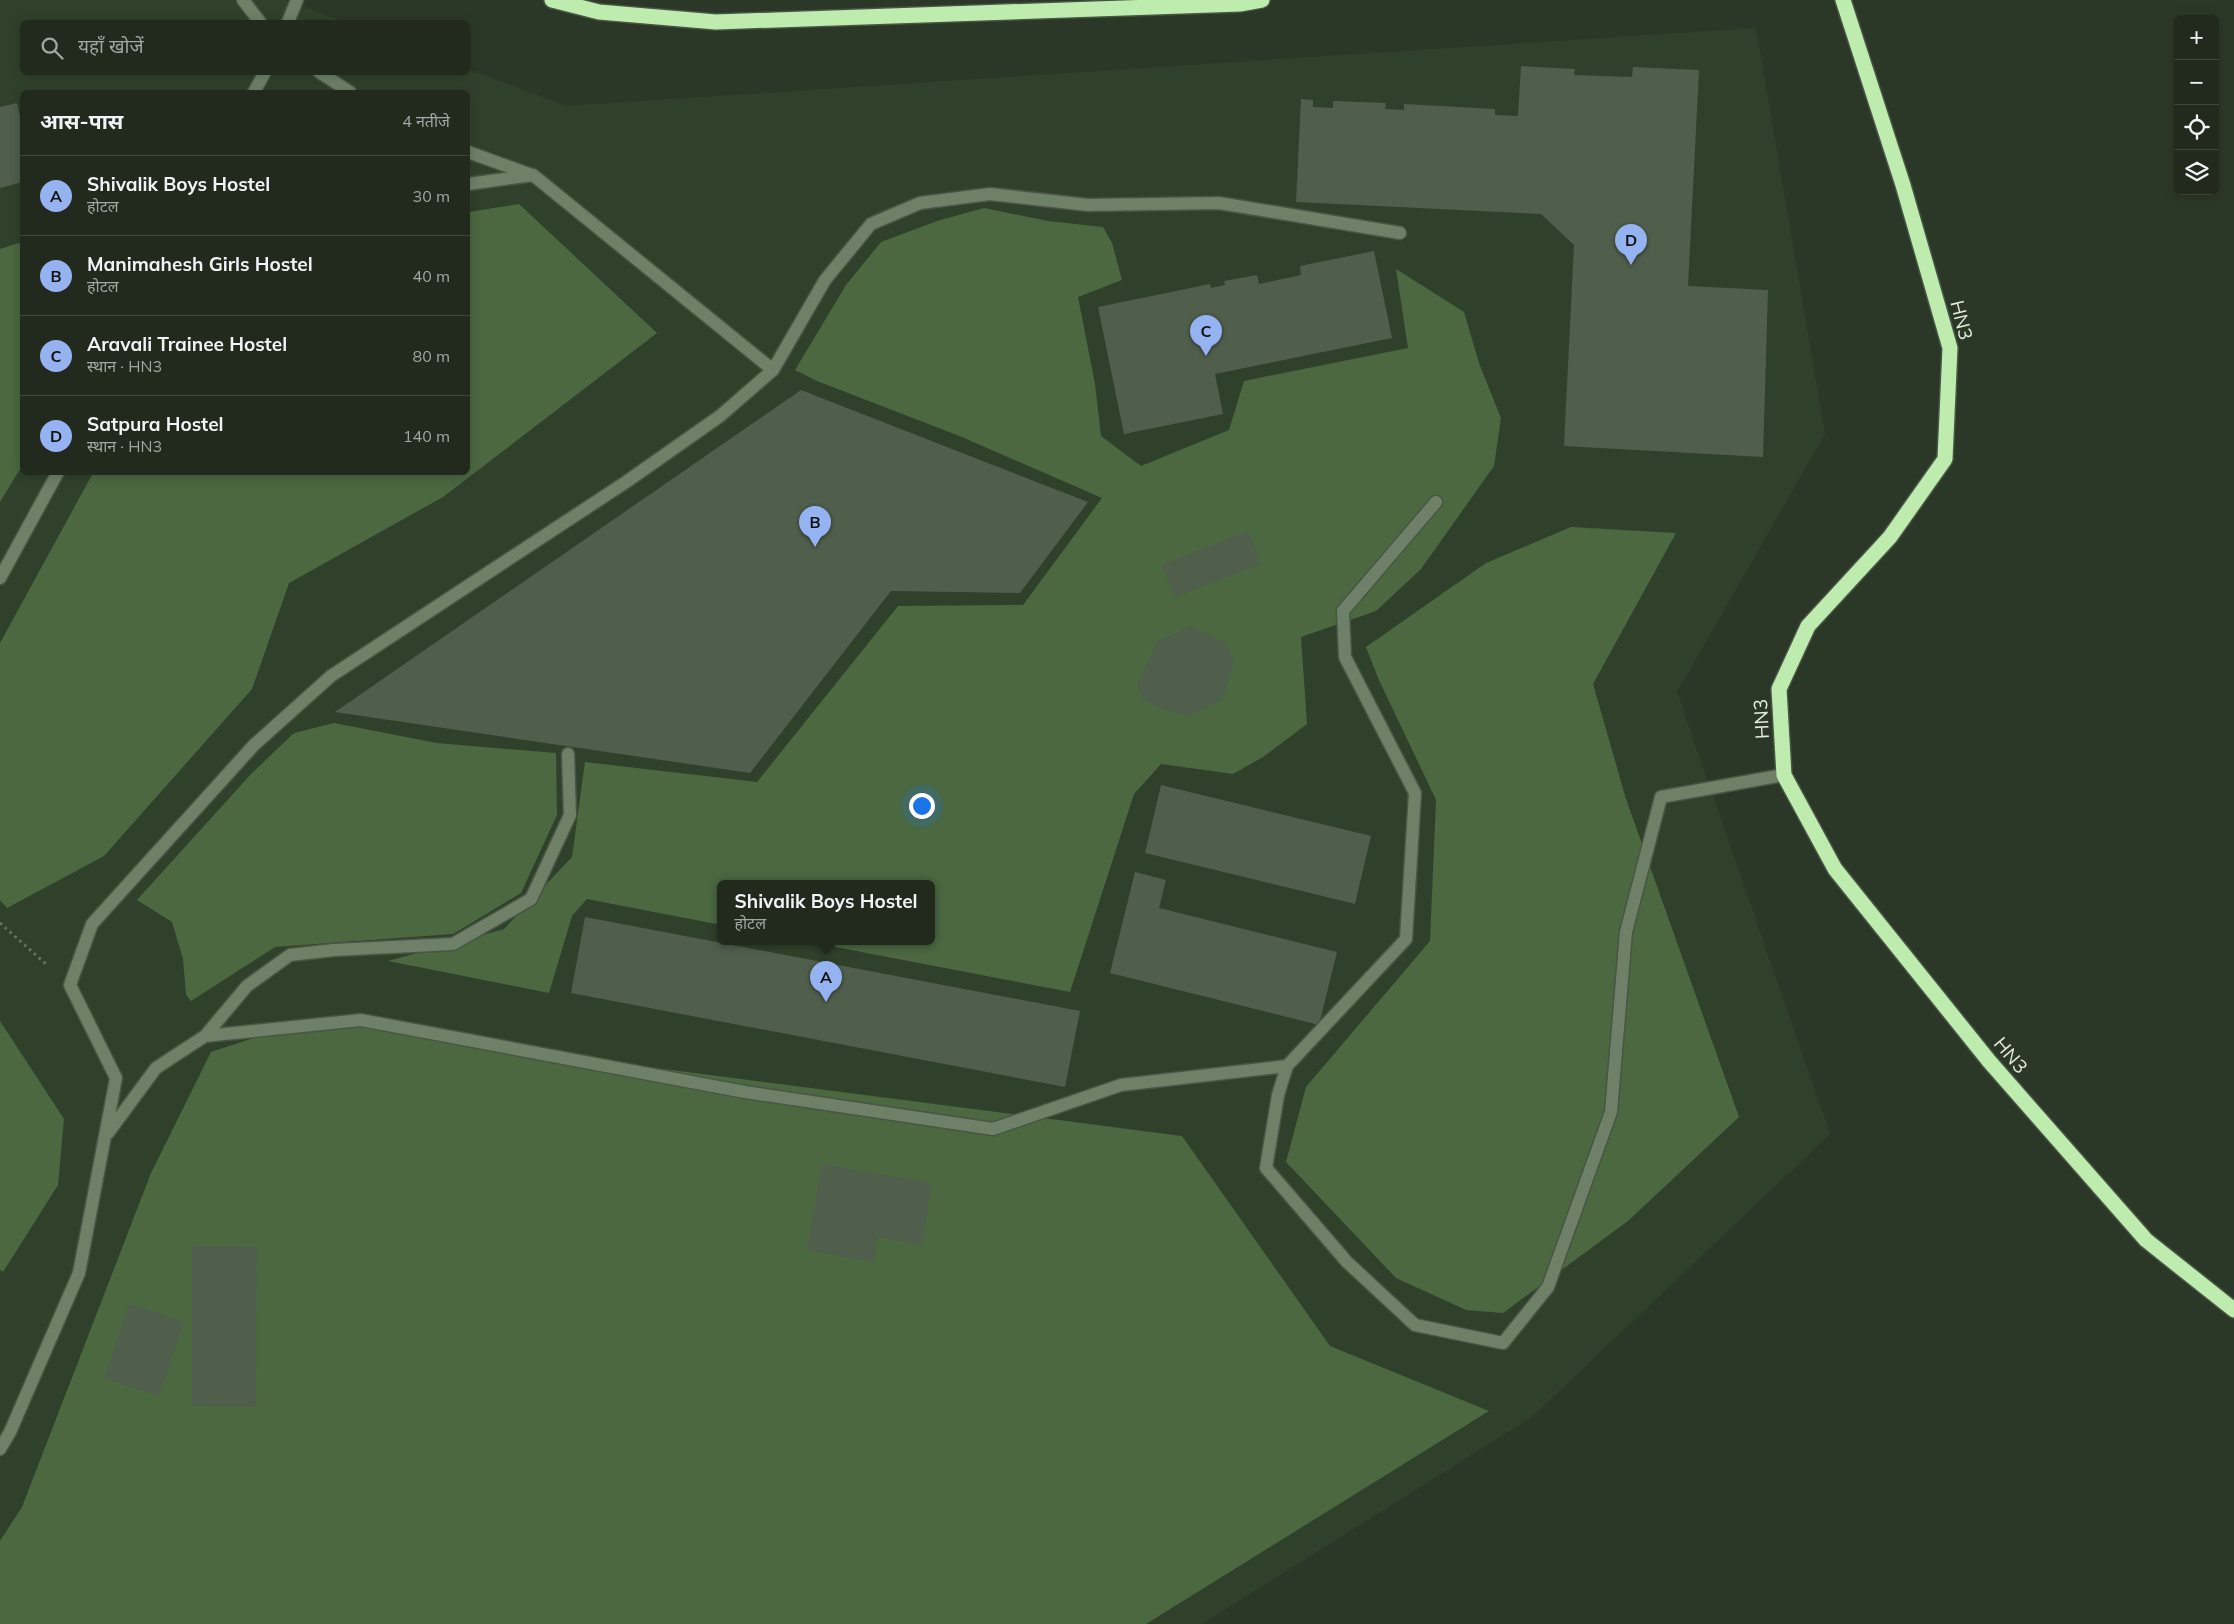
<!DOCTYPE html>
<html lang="hi">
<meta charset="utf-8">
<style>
:root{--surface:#212a1d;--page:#2d362a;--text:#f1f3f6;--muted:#a2a7a4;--line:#3e463b;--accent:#95b2f1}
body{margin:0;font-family:Mulish,"Noto Sans Devanagari",sans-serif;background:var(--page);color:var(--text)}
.controls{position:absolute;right:15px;top:15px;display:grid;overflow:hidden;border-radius:8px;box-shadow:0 2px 12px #0003}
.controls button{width:45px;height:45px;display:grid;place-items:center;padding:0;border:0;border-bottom:1px solid var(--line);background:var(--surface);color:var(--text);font:25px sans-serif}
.you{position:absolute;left:921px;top:805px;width:18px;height:18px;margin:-12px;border:4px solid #fff;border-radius:50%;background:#1a73e8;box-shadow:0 0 0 8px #1a73e833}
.badge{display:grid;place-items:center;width:32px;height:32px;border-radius:50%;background:var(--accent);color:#111;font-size:16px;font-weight:700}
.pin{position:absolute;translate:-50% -41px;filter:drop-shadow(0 1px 2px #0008)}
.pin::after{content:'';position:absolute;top:26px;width:18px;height:15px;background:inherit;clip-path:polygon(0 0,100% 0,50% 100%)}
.popup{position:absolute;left:717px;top:880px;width:218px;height:65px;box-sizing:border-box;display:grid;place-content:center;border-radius:8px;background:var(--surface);filter:drop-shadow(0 1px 4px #0005);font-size:16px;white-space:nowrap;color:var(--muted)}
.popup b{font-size:19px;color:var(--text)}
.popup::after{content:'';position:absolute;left:50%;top:100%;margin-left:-10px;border:10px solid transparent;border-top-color:var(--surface)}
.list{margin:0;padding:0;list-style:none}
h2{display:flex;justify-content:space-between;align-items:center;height:65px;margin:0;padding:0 20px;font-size:21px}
h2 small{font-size:16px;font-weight:400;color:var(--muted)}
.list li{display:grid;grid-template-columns:32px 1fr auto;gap:15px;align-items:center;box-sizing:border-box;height:80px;padding:0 20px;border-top:1px solid var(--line)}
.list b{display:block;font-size:19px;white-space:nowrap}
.list p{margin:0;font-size:16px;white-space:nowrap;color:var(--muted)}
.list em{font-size:16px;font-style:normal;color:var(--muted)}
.icon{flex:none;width:28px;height:28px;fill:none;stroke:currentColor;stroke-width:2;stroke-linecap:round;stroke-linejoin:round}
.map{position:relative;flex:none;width:2234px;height:1624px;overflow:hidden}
.search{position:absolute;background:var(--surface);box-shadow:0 2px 12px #0003;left:20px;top:20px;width:450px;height:55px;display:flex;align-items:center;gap:12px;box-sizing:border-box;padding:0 18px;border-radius:8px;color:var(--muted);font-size:19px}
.panel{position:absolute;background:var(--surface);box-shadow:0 2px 12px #0003;left:20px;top:90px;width:450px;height:385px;border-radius:8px}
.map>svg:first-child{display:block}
.built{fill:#30412b;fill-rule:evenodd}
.green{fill:#4b6841}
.building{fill:#505e4c}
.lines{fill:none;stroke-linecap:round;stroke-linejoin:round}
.minor-casing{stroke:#495545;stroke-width:15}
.highway-casing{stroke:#495545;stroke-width:18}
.path{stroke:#677262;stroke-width:3;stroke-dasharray:2.5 4;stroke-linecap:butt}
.minor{stroke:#6e8168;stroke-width:12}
.highway{stroke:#bdecae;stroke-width:15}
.labels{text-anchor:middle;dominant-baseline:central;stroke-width:5;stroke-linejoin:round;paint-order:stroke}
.street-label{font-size:19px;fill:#e3ebe0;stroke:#2c3827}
</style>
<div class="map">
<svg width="2234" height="1624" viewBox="0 0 2234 1624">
<rect width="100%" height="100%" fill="#2c3827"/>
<path class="built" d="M0 0H285L345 22H22V72H468V69L566 106 1756 28 1825 434 1677 692 1830 1134 1532 1417 1202 1624H0ZM22 92H468V472H22ZM721 883H931V941H721Z"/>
<path class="green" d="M519 204 657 333 443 497 289 583 252 689 104 856 7 908 0 900V643L93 473 468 472V212Z
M984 208 1048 221 1103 227 1112 243 1122 280 1078 297 1095 384 1101 436 1141 466 1229 430 1244 381 1408 348 1396 269 1464 312 1479 363 1501 418 1494 466 1421 569 1376 611 1301 637 1307 724 1263 757 1233 774 1161 764 1134 794 1070 992 804 941H931V883H721V925L587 899 572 916 549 993 388 961 504 929 572 857 585 762 757 782 898 606 1023 605 1102 498 962 437 817 381 795 370 846 285 881 242 937 221Z
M22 242V466L0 502V249Z
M1571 527 1676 533 1593 684 1626 799 1739 1117 1628 1221 1503 1313 1466 1310 1396 1278 1286 1162 1306 1087 1430 941 1436 800 1378 678 1366 647 1486 563Z
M334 723 437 743 556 753 557 815 521 893 453 934 275 947 191 1001 186 995 183 959 172 922 137 900 251 774 294 733Z
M315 1018 641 1066 1182 1136 1330 1346 1489 1411 1146 1624H0V1541L22 1507 151 1173 211 1052Z
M0 1021 64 1119 58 1185 3 1272 0 1270Z"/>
<path class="building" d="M1521 66 1575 69 1574 75 1632 77 1633 67 1699 70 1688 286 1768 290 1763 457 1564 446 1574 245 1541 214 1296 202 1301 99 1313 100V107L1333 108V101L1386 103 1385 109 1404 110V104L1495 109V115L1518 116Z
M17 103 22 126V182L0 188V107Z
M1374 251 1392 338 1215 374 1223 414 1124 434 1098 307 1210 284 1211 288 1225 285 1224 281 1257 275 1259 284 1301 275 1300 266Z
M801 390 1088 502 1020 593 891 591 750 773 335 712Z
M1248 531 1261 564 1175 598 1162 565Z
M1190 626 1225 642 1234 660 1222 700 1187 717 1145 702 1137 685 1157 642Z
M1161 785 1371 836 1355 904 1145 853Z
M1135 872 1166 880 1159 908 1337 952 1319 1025 1110 973Z
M585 917 1080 1011 1065 1087 571 993Z
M822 1164 932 1183 922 1245 878 1237 874 1262 807 1250Z
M192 1246 257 1247 256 1407 192 1406Z
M129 1304 184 1322 159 1396 104 1378Z"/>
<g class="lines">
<g class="minor-casing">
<path id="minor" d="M243 0 260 22
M288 22 297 0
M319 72 350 92
M254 92 265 72
M468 152 529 174
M468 184 533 175 773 370
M0 578 58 472
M205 1036 247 986 290 955 334 950 453 944 531 899 570 815 568 754
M1287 1066 1278 1095 1266 1168 1347 1262 1415 1325 1503 1343 1548 1287 1611 1112 1626 932 1661 797 1784 775
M108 1133 156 1068 205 1036 361 1020 745 1092 993 1129 1121 1085 1287 1066 1406 939 1415 793 1345 657 1343 611 1436 502
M0 1449 10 1432 79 1273 116 1078 70 985 92 924 254 745 331 676 626 482 720 416 773 370 825 280 871 224 920 203 990 194 1088 205 1219 203 1400 233"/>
</g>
<g class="highway-casing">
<path id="highway" d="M552 0 599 12 716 22 1240 4 1262 0
M1843 0 1903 185 1950 348 1945 459 1890 537 1808 626 1779 689 1784 775 1835 869 1989 1061 2146 1240 2234 1310"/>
</g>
<path class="path" d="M0 923 47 965"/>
<use href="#minor" class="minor"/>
<use href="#highway" class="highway"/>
</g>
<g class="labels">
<g class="street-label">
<text transform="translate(1962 320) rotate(76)">HN3</text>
<text transform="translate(1761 719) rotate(-93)">HN3</text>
<text transform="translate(2011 1055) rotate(50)">HN3</text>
</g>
</g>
</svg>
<div class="controls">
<button>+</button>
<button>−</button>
<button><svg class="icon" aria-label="locate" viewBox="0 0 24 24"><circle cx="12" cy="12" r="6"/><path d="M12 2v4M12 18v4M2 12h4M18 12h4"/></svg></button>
<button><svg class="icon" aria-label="layers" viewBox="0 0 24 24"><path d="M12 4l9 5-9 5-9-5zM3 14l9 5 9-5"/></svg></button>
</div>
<div class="you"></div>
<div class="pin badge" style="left:826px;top:1002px">A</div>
<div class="popup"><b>Shivalik Boys Hostel</b>होटल</div>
<div class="pin badge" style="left:815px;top:547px">B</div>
<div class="pin badge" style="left:1206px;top:356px">C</div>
<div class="pin badge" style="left:1631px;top:265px">D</div>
<div class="search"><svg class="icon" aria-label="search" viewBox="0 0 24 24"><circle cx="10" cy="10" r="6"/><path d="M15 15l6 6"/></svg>यहाँ खोजें</div>
<section class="panel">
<h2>आस-पास<small>4 नतीजे</small></h2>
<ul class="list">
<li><span class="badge">A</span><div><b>Shivalik Boys Hostel</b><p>होटल</p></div><em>30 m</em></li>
<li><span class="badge">B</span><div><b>Manimahesh Girls Hostel</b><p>होटल</p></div><em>40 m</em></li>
<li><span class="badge">C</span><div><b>Aravali Trainee Hostel</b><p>स्थान · HN3</p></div><em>80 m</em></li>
<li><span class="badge">D</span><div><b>Satpura Hostel</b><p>स्थान · HN3</p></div><em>140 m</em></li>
</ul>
</section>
</div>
